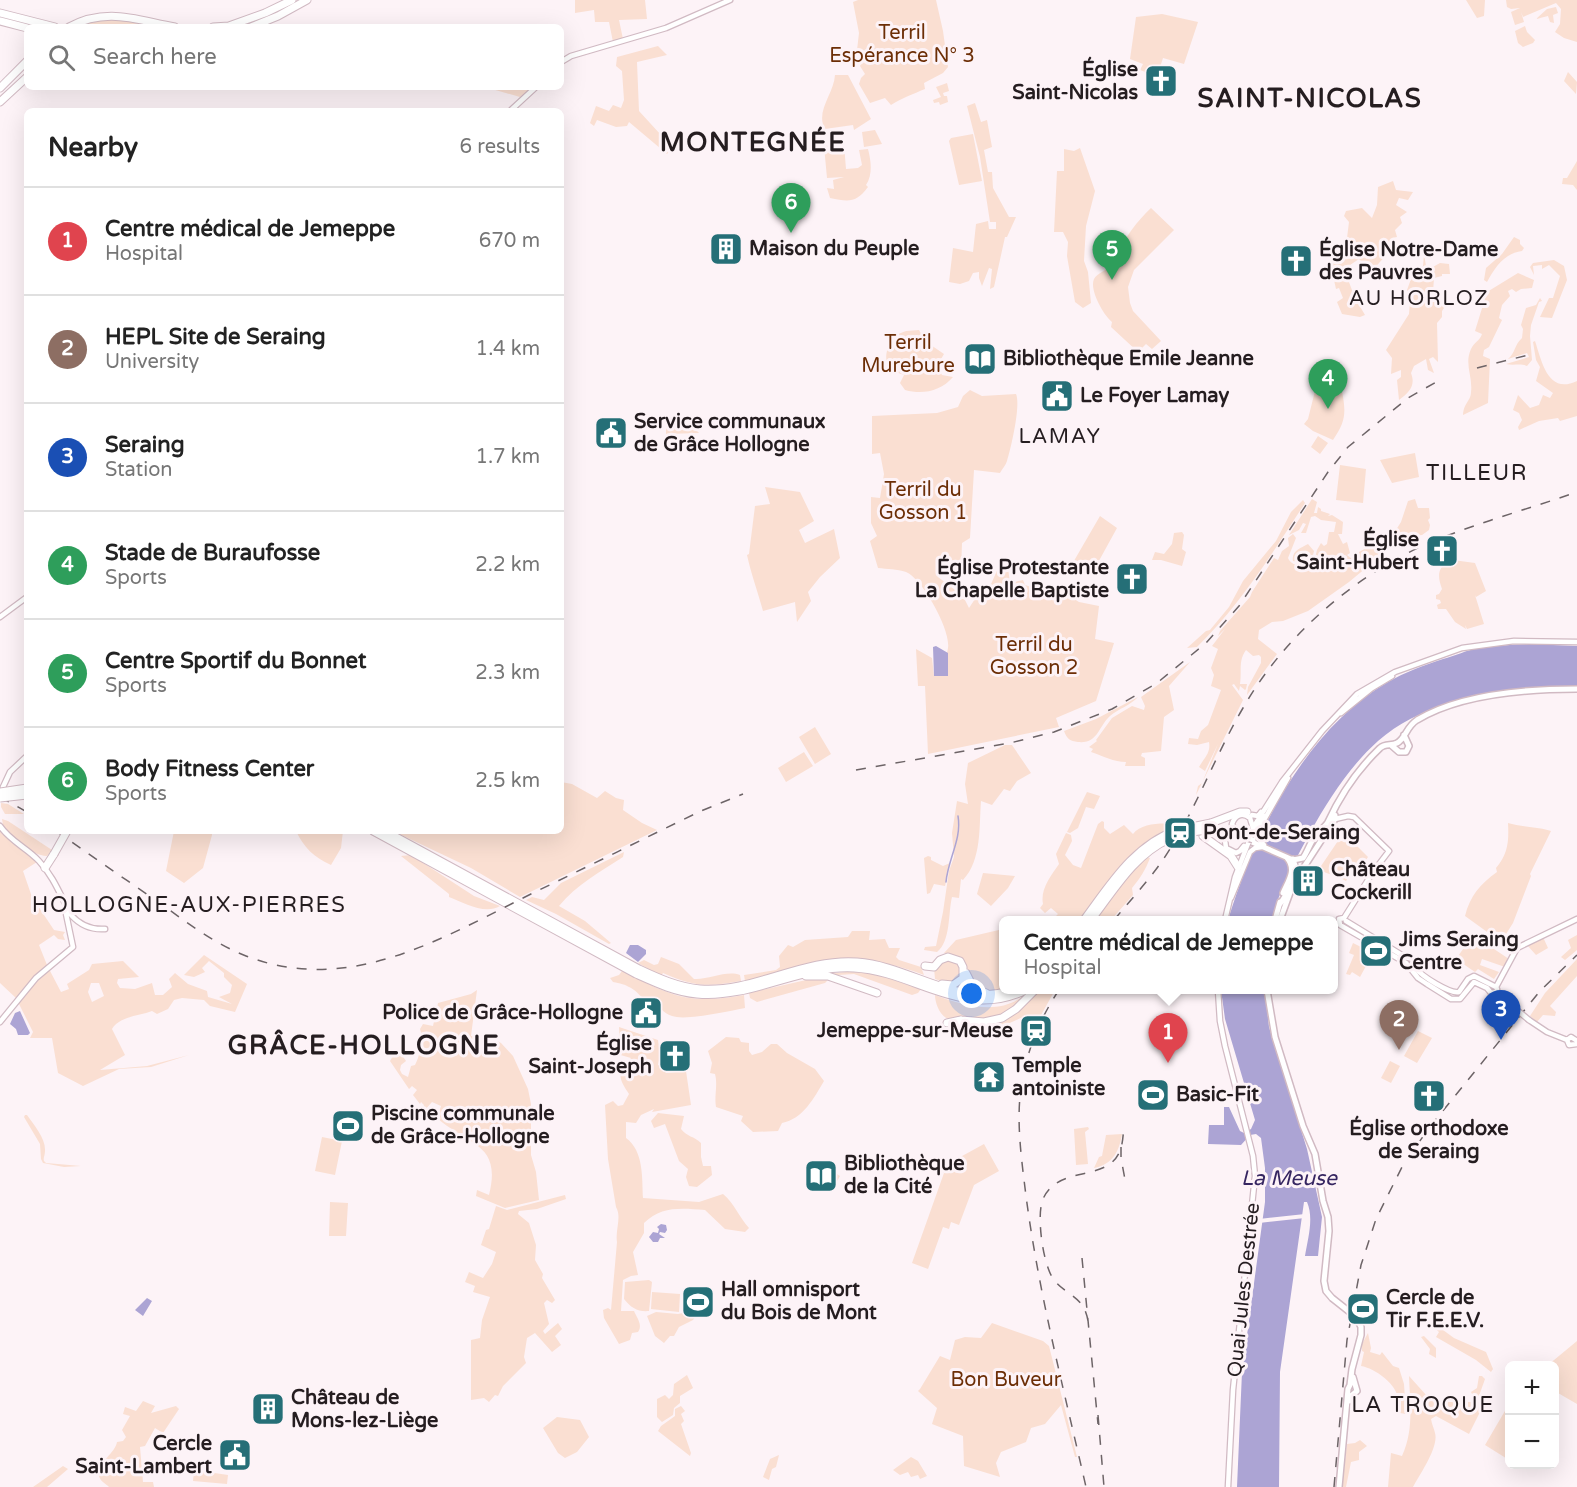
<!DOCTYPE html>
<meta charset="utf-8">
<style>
:root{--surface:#fff;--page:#f6f6f6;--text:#222;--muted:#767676;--line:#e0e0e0;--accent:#7c3aed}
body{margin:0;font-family:"Varela Round",sans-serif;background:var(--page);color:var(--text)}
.controls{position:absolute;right:18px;bottom:18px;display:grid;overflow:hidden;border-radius:9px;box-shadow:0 6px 24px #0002}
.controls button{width:54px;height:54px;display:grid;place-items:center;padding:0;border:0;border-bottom:2px solid var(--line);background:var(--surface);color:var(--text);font:30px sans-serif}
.you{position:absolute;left:972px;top:994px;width:21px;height:21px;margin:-15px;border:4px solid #fff;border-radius:50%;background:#1a73e8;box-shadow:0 0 0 9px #1a73e833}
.badge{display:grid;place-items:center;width:39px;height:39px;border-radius:50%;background:var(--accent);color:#fff;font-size:20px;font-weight:700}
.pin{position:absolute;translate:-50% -50px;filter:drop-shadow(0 2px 3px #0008)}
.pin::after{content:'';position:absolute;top:32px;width:21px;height:18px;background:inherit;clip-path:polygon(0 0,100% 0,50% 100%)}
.popup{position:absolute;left:999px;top:916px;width:339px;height:78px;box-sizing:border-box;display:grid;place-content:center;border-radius:9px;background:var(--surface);filter:drop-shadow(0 2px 4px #0005);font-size:20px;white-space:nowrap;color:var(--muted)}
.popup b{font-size:22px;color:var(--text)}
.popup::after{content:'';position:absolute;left:50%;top:100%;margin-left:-12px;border:12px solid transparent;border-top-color:var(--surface)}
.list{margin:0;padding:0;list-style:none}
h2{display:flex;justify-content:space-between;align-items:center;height:78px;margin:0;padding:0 24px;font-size:26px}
h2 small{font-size:20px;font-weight:400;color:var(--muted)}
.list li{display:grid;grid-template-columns:39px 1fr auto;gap:18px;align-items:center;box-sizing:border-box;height:108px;padding:0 24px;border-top:2px solid var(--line)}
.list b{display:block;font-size:22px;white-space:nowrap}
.list p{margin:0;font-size:20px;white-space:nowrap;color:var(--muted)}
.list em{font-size:20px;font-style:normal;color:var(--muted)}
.icon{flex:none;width:33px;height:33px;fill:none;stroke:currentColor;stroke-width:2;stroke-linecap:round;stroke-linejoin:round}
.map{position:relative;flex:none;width:1577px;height:1487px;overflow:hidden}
.search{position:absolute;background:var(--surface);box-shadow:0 6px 24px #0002;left:24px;top:24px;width:540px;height:66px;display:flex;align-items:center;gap:15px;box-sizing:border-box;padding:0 21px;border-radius:9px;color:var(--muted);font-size:22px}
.panel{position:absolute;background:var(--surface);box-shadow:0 6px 24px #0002;left:24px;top:108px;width:540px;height:726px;border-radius:9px}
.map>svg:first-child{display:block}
.green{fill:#fadfd2;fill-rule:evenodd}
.water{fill:#aca4d4}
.pier{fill:#fdf3f7}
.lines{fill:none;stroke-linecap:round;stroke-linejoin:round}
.stream{stroke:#aca4d4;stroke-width:1.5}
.secondary-casing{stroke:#d1bac3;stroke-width:7}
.primary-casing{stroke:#d1bac3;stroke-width:8}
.motorway-casing{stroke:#d1bac3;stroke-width:9}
.secondary{stroke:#fff;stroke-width:4.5}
.primary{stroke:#fff;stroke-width:5}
.motorway{stroke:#fff;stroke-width:7}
.rail{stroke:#6d6467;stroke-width:1.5;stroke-dasharray:10 10;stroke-linecap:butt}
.secondary-bridge-casing{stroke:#d1bac3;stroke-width:7;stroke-linecap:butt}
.primary-bridge-casing{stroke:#d1bac3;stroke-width:8;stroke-linecap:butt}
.motorway-bridge-casing{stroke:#d1bac3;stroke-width:9;stroke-linecap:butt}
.secondary-bridge{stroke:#fff;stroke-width:4.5}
.primary-bridge{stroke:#fff;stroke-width:5}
.motorway-bridge{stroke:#fff;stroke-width:7}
.labels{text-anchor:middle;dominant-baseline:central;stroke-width:6;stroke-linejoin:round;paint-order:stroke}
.park-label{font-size:20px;fill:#6c2e06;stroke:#fdf3f7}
.poi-label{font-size:20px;font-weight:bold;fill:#251d20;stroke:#fdf3f7;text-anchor:start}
.street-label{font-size:20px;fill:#251d20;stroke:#fdf3f7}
.neighbourhood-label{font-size:21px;letter-spacing:1.5px;fill:#251d20;stroke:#fdf3f7}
.water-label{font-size:21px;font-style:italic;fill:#362661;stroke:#fdf3f7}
.quarter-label{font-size:22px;letter-spacing:1.5px;fill:#251d20;stroke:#fdf3f7}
.district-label{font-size:26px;font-weight:bold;letter-spacing:1.5px;fill:#251d20;stroke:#fdf3f7}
</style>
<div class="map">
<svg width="1577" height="1487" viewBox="0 0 1577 1487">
<rect width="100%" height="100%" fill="#fdf3f7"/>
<path class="green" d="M575 0H645L647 19 619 20 623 39 613 42 609 22H595L594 10 575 13Z
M858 0H936L943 31 948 67 943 73 924 83 925 89C913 94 902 98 891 105L885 98 870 103 859 84 861 78 865 74 860 66 863 60 857 50 859 33 853 2Z
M1466 0H1485L1484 16 1477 18Z
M1506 0H1577V42L1564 38 1555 32 1560 24 1561 9 1556 3 1523 17 1521 12 1524 22 1515 25 1511 12 1520 8 1511 9 1507 7Z
M1556 7 1558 13 1553 15 1554 23 1550 22 1548 16 1536 19 1547 9Z
M1162 14 1198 22 1184 64 1163 58 1155 83 1149 80 1148 73 1140 70 1143 64 1130 59 1136 17Z
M124 19 161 27H78L95 21Z
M1525 26 1527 32 1535 40 1533 43 1523 47 1518 43 1515 31Z
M658 46 667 55 637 62 639 111 672 147 667 154 629 122 627 126 616 127 597 120 594 126 590 123 596 106 609 111 613 105 621 108 624 100 622 71 616 66 617 57Z
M1568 72 1577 82 1576 94 1564 81Z
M835 75H848L871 119 854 130 853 125 825 129C815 111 834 94 835 75Z
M947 83 949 91 943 93 944 96H947L948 102 940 105 939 102 934 103 933 100 941 97 936 87Z
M485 87H533L520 97Z
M975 103 981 122 987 120 992 147 984 150 988 172H992L993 188 1009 217H1016L1007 237H1005L994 287 990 289 992 269 989 268 982 286 979 278V272L973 273 969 281 960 284 949 282 953 248 973 252 976 224 988 221 989 229H996V222H990L980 157 967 106Z
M875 130 882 144 864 147 862 132Z
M973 134 982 181 959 185 949 141 951 138Z
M844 144 846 169 858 168 862 165 859 150 868 149C871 161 873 174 866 185L868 187C856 203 849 202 830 198L827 188 834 189 833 180 844 177 827 178 824 146Z
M1080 148 1095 191 1086 226 1084 261 1088 272 1091 303 1083 308 1075 302 1067 256 1068 242 1063 232H1054L1057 171H1064V149L1074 151Z
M1577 161V190L1573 185 1562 184 1563 178H1567Z
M1393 181 1396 190 1413 192 1408 200 1399 198 1396 205 1407 212 1400 217 1402 223 1395 230 1397 237 1392 238C1392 242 1393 245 1391 248 1390 251 1373 270 1371 272L1359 259 1344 269 1355 298 1365 315 1360 317 1342 314 1337 302 1343 298 1339 288 1336 289 1334 280 1337 274 1331 265 1335 260 1334 253 1347 238 1349 222 1344 216 1346 211 1362 208 1372 218 1377 205 1378 187Z
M1151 208 1174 230 1134 270 1128 287 1130 303 1133 311 1161 341 1152 349 1146 344 1138 352 1111 327 1112 322C1104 316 1089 290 1094 279 1097 273 1109 269 1114 265 1120 244 1135 223 1151 208Z
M1514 237 1520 240V244L1524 248 1522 251C1505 253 1495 267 1487 282L1484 280 1486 268 1502 254Z
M1424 254 1426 266 1431 268 1440 263 1449 264 1450 274H1442V276L1434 278 1433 292 1430 294 1434 292 1446 305 1442 311V317L1437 323 1438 362 1433 357 1429 359 1434 373 1428 370 1426 359 1414 366 1411 373C1416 386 1409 392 1399 400L1397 380 1401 377V370L1391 374 1392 358 1386 350 1409 314 1410 301 1413 300 1407 290 1411 279 1410 268 1423 266Z
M1554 260 1564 266 1567 280 1552 318 1540 317 1549 298H1553L1560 276 1549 265 1542 269V265L1533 266 1534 275 1530 267 1533 263Z
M1518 273 1534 280 1532 288 1521 289 1516 292 1512 289 1508 291 1510 296 1502 305 1499 318 1502 320 1489 347 1484 350 1483 356 1490 359 1488 403 1463 415C1464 402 1471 401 1471 392 1473 377 1464 364 1471 349 1474 342 1480 341 1482 334L1475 331 1487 292Z
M1540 298 1542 301 1539 302 1531 325 1530 336 1532 360 1527 366C1520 363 1514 366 1506 364L1529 357 1527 353 1508 359C1516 352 1514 345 1522 338L1523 329 1521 325 1526 308 1536 305Z
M919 330 925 341 944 354 937 366 942 375 953 377C941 391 923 395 905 390L900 383 904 375C882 368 883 356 893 336L906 331Z
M1535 341C1542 362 1548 395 1577 381V416L1560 421 1558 418 1539 421 1519 430 1518 427 1522 420 1519 413 1513 410 1518 395 1530 408 1539 405 1543 395 1550 398 1553 393 1536 381 1540 367 1536 360 1533 342Z
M1323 377 1342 391C1346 413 1346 421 1333 440L1313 431 1304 424 1308 419 1318 379Z
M970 390 982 396 1016 394C1021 405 1011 448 1007 461 1006 465 1002 469 1000 473L974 470 970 538 962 543 961 571 956 575 946 568 938 577 963 596 969 608 977 596 988 591 999 566 1008 568 1010 583 1023 580 1025 585 1053 594H1066L1079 602 1099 606 1095 639 1114 643 1096 701 1056 718 1059 727 928 754 925 686H918L916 649 932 658 934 676C940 667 947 657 948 648 951 630 922 578 906 572 897 569 887 569 878 568L870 541 877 536 871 523V497L880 498 884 474 880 453 872 454V416L937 413 958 407 963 396Z
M683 424 692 425 699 433 666 434V428Z
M1318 436 1328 443 1320 454 1311 447Z
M1415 453 1419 477 1392 483 1380 460Z
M1340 465 1366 469 1363 503 1336 500Z
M765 487 800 492 814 521 799 530 805 543 834 529 840 558 820 577 808 592 811 601 797 622 795 602 763 611C758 592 751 574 747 555L749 554 755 506 770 504Z
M1312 499 1317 502 1314 513H1317L1318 507 1321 509V511L1330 514 1328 516 1332 515 1343 522 1342 534H1338L1343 544 1347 542 1350 553 1347 555 1357 563 1360 561 1356 559 1359 552 1394 533 1401 522 1408 501 1415 499 1418 508H1429L1430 518 1428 520 1430 525 1429 530 1422 535 1405 537 1396 543 1349 582 1308 611 1283 621 1272 622 1259 630 1258 639 1277 654 1247 695 1248 687 1261 663V657L1259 655 1253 656 1246 650C1238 661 1242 671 1240 684H1247L1246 689 1245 690 1240 686 1239 691 1234 684 1232 685 1243 700 1196 795 1198 786 1202 783 1218 744 1205 771 1199 767C1204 758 1211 753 1209 742L1197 745 1188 744 1189 738 1198 739 1201 731 1208 725 1221 690 1211 686 1214 675 1211 668 1218 649 1212 646 1225 629 1218 636 1220 631 1250 597 1252 592 1274 558 1278 560 1282 551 1289 546 1288 538 1293 534 1296 538 1288 558C1292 567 1302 566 1310 564L1306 557 1301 562 1293 561C1291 551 1301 548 1308 544L1314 551 1313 555 1310 559 1314 562 1317 550 1321 543 1324 546 1327 544 1329 532H1334L1336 522 1321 520 1315 516 1311 517 1306 533H1301L1306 524 1303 523 1299 530 1289 535Z
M1303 500 1305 503C1272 554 1240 605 1197 647L1187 648 1206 631 1210 630 1229 607 1243 581 1276 541 1291 512Z
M1100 516 1117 528 1095 568 1071 566Z
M1182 532 1184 535 1182 549 1186 552 1182 566 1161 560H1152L1155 552 1164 554 1172 544 1174 533Z
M1453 560 1475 563 1486 591 1476 597 1475 595 1484 624 1467 629 1465 625 1466 629 1455 622 1446 609H1438L1437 605 1441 603 1440 600 1436 599V595L1439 594 1442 589C1437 575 1437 566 1453 560Z
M1190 662 1169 686 1174 710 1164 717 1161 751 1142 753 1141 756 1145 758V766H1125L1126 762C1114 762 1103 756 1091 752L1093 749 1089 747 1097 741 1096 740 1112 718 1132 706 1144 710 1145 706 1141 697Z
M1138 697C1131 705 1118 709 1110 716 1098 727 1098 744 1078 742 1070 741 1067 739 1064 731L1096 719Z
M815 727 831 754 815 764 799 737Z
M1005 745H1012L1031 773 1017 781 1010 791 1004 789 992 805 981 801C979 826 982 860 963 880L961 879 959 898 952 897C948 913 951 941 937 952L924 950 925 947 936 946 943 912 949 871 954 857 952 833 957 801 968 804 965 784 968 763Z
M804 752 813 766 786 782 778 768Z
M561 782 572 784 597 798 605 791 616 798 624 800 623 810 642 823 657 830 520 897 471 868 393 831H561Z
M1087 792 1100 796 1094 809 1086 807 1078 828 1070 833 1067 832Z
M1 803 8 804 24 814H5L1 807Z
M2 819 8 821 52 850 47 856C31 855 17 841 4 831Z
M1102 821 1104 822V828L1110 834 1124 825 1133 834C1142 822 1164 823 1177 824V826L1156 836 1133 853 1081 920H1052L1058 914 1051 908 1045 913 1040 908 1043 904C1040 889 1051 876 1059 864L1056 854 1066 833 1071 835 1072 841 1065 855 1073 865 1081 868 1098 824Z
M1508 823C1520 827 1541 827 1551 831L1530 874 1531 876 1513 923 1501 942 1465 916C1470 896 1480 884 1497 872L1496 868C1508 854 1509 841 1508 823Z
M0 830 37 862 23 871 32 897 54 930 65 932 63 935 65 940 58 939 54 935 39 945 47 965 17 999 0 983Z
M174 831H212V835L203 868 184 883 166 871Z
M296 831H343L341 848 331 865C314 857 304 848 296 831Z
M1344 832 1348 833 1352 841 1368 857 1358 871 1351 873 1346 881C1338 876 1328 875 1319 869Z
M624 852 623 857C600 872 576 885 559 906L585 921 611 943 609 944 556 914 526 900 532 897 544 900 561 883Z
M411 855 474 896 500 906C485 915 464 903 449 897V894L401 856Z
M928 856 931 857V860L943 866 950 863 945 886 934 884 930 893 927 894 924 858Z
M1147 857 1150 858C1146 869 1139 880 1132 888L1133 895 1111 920H1098C1108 897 1129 873 1147 857Z
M983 873 1015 876 1008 888 991 906 977 894Z
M1003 929V989C988 992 972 991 967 974 966 968 964 961 958 957 954 954 948 955 944 953L956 940Z
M852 931H870L869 940 885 939 889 948H900L896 957 899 960 921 967 924 975C855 948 813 962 745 981L744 975 776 970 780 967 779 956 788 945 793 947 805 940 848 937Z
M1473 935 1509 959 1505 967 1482 959 1480 965 1499 972 1494 979 1478 969 1475 972 1456 959Z
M1577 935V950L1565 960 1561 957 1571 948 1568 940Z
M1543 937 1548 948 1536 955 1527 945Z
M1353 943 1369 951 1363 964 1366 966 1360 977 1352 972 1350 975 1346 974 1354 955 1349 953Z
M204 955 247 984 235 1012 210 1006 204 1000 182 998 174 1000 168 1009 157 1014 152 1011C139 1016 120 1016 112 1029L125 1055 100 1070 147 1066 189 1055 151 1067 119 1069 83 1086 58 1073 52 1038H30L33 1032 18 1002 49 969 61 992 69 989 67 984 89 970 92 964 123 961 139 977 118 979 117 983 120 988 135 989 152 983 155 995H163L172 987 169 979 175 973 188 984 207 991 208 997 232 1004 219 997 230 993 232 985 224 977V973L209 961 202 968 205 972 194 977 184 975ZM91 983H99L104 996 92 1002 88 992Z
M661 957 679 964 694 979C709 980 726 970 740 975L741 981C707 987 695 987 663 973L661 976 638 963 644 960 654 965 658 964Z
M956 959 962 974 954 982H944L935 979 934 968 943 960Z
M1577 959V976L1550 1006 1556 1012 1555 1016 1543 1015 1537 1022 1530 1016 1545 993Z
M622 971C672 996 687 1005 744 995L745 1008C730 1011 685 1021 672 1016 663 1013 659 1007 656 999 637 1000 642 993 629 987 624 984 618 983 613 982L610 978 619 975Z
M855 971 872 973 921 989 918 993 912 995 854 974 838 975 827 974Z
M815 978 829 979 825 983 757 1002 750 998 749 993Z
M477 990 471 1036 486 1035 501 1043 513 1056 528 1089 531 1104V1155L536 1172 539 1200 505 1208 476 1196 477 1190 489 1195C502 1143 469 1146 437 1118L441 1106 432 1102 425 1110 423 1108 424 1105 421 1102 420 1104 413 1095 417 1090 412 1086 409 1089 390 1061 394 1054 400 1052 406 1061 401 1065 400 1070 402 1074 408 1077 411 1066 415 1065C420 1055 424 1040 420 1029L423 1024 433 1026 438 1003 471 994Z
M1040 990H1055L1035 1026 1028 1044 1024 1045 1021 1039 1029 1018 1026 1016C1004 1024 1000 1033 974 1025L993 1024Z
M935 995C962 1005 998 1016 1023 996L1024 997C1016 1005 1008 1013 998 1017 987 1021 976 1019 965 1017 960 1016 957 1020 952 1020 941 1019 935 1004 935 995Z
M619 1027 658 1040 660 1056 658 1065H661L666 1073 686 1071 691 1105 652 1112 654 1109 641 1115 636 1123 626 1122V1138C644 1151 642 1178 643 1198L699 1202 723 1194C734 1203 739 1217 749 1228L745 1232 725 1229 705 1210C681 1208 661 1206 644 1223V1233L633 1252 638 1275 631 1276 623 1280 621 1311H634C637 1318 643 1325 638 1332L632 1333 630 1340 619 1344 604 1318 603 1310 608 1308 611 1310 617 1242C615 1230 622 1217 616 1207L608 1159 605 1105 613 1101 618 1106 623 1105 629 1094C618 1077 617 1074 631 1058L610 1052C618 1044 620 1038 619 1027Z
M1418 1031 1432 1038 1417 1063 1404 1056Z
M726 1037 739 1038 741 1042 749 1043V1051L752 1055 762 1052 771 1044H777L787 1053 815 1069 824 1081C814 1098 803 1119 782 1123L778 1131 753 1132 741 1121 743 1116 716 1107C714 1096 718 1085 715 1074L710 1073 712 1063 708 1051Z
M1390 1061 1400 1066 1391 1083 1381 1078Z
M658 1113 684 1116 681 1129C687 1137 694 1136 701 1143V1157L703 1166H711L712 1175 697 1187 689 1186 686 1177 688 1169 679 1161 665 1124 654 1128 651 1121Z
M25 1115H27C34 1125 46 1139 45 1151 45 1155 43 1158 44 1161L46 1163 81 1166 64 1167 43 1163 41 1159 40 1144 24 1117Z
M1088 1127 1089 1129 1085 1132 1088 1164 1076 1165 1074 1129Z
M1122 1134C1119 1152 1113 1164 1094 1168L1099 1157 1102 1156 1106 1135Z
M322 1137 342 1141 335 1175 315 1171Z
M984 1144 999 1171 974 1185 959 1225 951 1222 949 1229 943 1227 928 1269 912 1263 944 1173 941 1172 943 1164 953 1161Z
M818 1162 840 1176 836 1183 813 1169Z
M565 1195 566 1199 537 1209 519 1211 518 1214 529 1223 536 1245 535 1260 543 1274 542 1278 555 1300 552 1303 547 1300 544 1303 549 1324 543 1331 545 1334 558 1323 562 1329 555 1336 561 1345 552 1352 535 1333 527 1338 524 1357 526 1363 503 1386 498 1396 495 1395 489 1402 484 1398 471 1400V1340L480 1338 482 1320 490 1297 473 1292 475 1286 465 1282 469 1272 483 1278 492 1264 496 1252 481 1245 486 1230 489 1229 496 1206 507 1210Z
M330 1202 348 1203 346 1236H329Z
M649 1280 652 1282 649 1311C638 1312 631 1308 624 1299L625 1282Z
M652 1292 680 1294 679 1312 651 1309Z
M656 1312 678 1314 688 1312 696 1316 693 1320 679 1327 674 1336H670L664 1343 655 1336 647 1316Z
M1432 1322 1454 1338 1486 1352 1493 1369 1491 1372 1476 1360 1436 1337 1439 1332 1431 1325Z
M992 1323 1043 1341 1049 1346 1077 1457H1075L1061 1405 1045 1424 1031 1428 1026 1442 1001 1452 996 1463 1000 1477 964 1466 963 1436 932 1424 937 1408 918 1391 920 1389 940 1356 950 1360 955 1340 965 1337 981 1338Z
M1368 1333 1371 1348 1370 1352 1380 1355 1382 1352 1393 1366 1399 1368 1404 1384 1406 1414 1394 1412C1395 1411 1398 1403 1398 1402 1400 1386 1375 1368 1361 1366L1364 1352 1362 1351V1344Z
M1424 1336 1436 1348V1358L1429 1354 1430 1349 1421 1337Z
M1577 1341V1404L1558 1393 1555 1398 1554 1366 1548 1365Z
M687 1375 693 1388 680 1396V1403L674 1408 673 1415 662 1422 657 1417V1399L665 1395 669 1399 673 1395 674 1384Z
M1409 1376 1427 1396 1443 1402H1485L1469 1434 1436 1416 1431 1419C1432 1425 1434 1428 1435 1433 1439 1447 1420 1474 1413 1487H1388L1391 1453 1402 1456C1414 1430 1410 1404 1409 1376Z
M1479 1376H1482L1485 1379 1479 1396 1472 1394 1471 1392 1477 1388Z
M143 1401 155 1406 151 1413 176 1406 179 1409 163 1433 155 1428 145 1446 140 1447 143 1482H153L154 1487H109C106 1484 100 1481 99 1476 96 1463 115 1454 117 1442L123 1441 126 1437 122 1430 130 1416 123 1414 125 1407 136 1411Z
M1509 1404V1460L1485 1445Z
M681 1406 685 1411 681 1414 684 1421 681 1424 691 1453 690 1456 658 1431 661 1426 675 1416V1409Z
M557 1417 580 1420 589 1437 577 1452 565 1458 558 1453 543 1428Z
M1360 1440 1367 1446 1359 1452V1460L1351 1462 1346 1487H1342L1347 1444 1355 1443Z
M779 1455 776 1467 772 1469 769 1480 763 1477 770 1459Z
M911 1457 918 1461 927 1476 920 1479 918 1475 911 1477 908 1472 900 1475 893 1470Z
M63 1466 68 1469 47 1487H33Z
M194 1470 228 1475 227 1484 193 1481Z"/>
<path class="water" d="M1529 644 1577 646V686C1509 688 1432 695 1378 741 1350 766 1328 800 1310 833 1295 860 1279 890 1272 920H1228C1255 832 1305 730 1388 682 1405 672 1425 665 1443 659 1455 656 1467 650 1478 648 1495 645 1512 645 1529 644Z
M936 646 948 653V676H934L933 647Z
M630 945H638L646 950V954L638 962 626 953Z
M1221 990H1265L1269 1027 1307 1149 1322 1217 1318 1256H1305C1308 1238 1314 1218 1307 1202H1304L1280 1372 1279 1487H1237L1242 1372 1265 1202V1168L1261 1138 1256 1134 1250 1135 1241 1145 1208 1144 1209 1125H1224V1107H1229L1240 1131 1244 1133 1251 1129 1255 1120 1225 1019Z
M20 1011 30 1033 28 1035H18L16 1029 10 1024 15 1013Z
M661 1224 666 1225 667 1230 665 1233 660 1232 659 1234 665 1238H660L658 1242H653L649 1237 653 1232 658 1233 659 1229 657 1227Z
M147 1298 152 1301 143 1316 135 1310Z"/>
<path class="pier" d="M1305 1214V1218L1259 1223V1219Z"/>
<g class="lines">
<path class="stream" d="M946 882C948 859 962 839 958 816"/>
<g class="secondary-casing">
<path id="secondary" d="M561 62 571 56 666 28 730 0
M510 111 536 87
M0 617 27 597
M1341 713 1372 688 1392 676
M3 787 10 772 27 756
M1252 815 1258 816 1261 812
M1335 819 1348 816 1354 817 1389 851 1373 872 1344 918
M1264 820 1288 778
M0 826C10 841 27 848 39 861 54 877 61 897 71 915 80 925 91 930 105 929
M1259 830 1258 838 1264 845
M1236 833 1232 824C1235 815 1242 812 1250 818L1253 828
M1231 835 1225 840 1226 848 1236 853 1240 851 1244 846
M1253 838 1264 816
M1231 898 1250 852 1255 848 1262 847
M1344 918 1339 919 1340 925 1406 963 1418 978 1427 984 1451 999H1460L1474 982 1487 988 1491 993 1496 992
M1225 920 1235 877 1256 823 1282 782 1322 731 1357 694 1395 672 1462 648 1514 641 1577 642
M1346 921 1405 957 1413 959C1414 962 1415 966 1416 968 1421 976 1450 994 1459 992L1468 979 1474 976 1496 987
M1497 989 1496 987 1517 948 1577 919
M1218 990 1220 1021 1225 1046 1253 1156 1255 1176 1233 1390 1228 1487
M1496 992 1512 1006
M1529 1020 1547 1032 1567 1040 1569 1045 1577 1044
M0 1022 36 978 73 947 65 909
M1567 1040 1571 1037 1577 1041"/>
</g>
<g class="primary-casing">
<path id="primary" d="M1391 745 1399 752H1406L1409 746 1404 735
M1252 842 1293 860 1303 858C1308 851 1310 842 1316 835 1320 830 1325 827 1328 822 1340 796 1358 769 1380 748 1385 743 1391 746 1397 743 1406 738 1406 727 1417 720 1460 694 1528 689 1577 689
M1291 881 1296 869 1293 859
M1283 893C1288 881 1297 870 1287 858
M1280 904 1335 819V815L1332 814
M1275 920 1280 902
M1280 920 1291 890
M1267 990 1275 1037 1303 1126 1315 1154 1323 1201 1328 1217 1329 1231 1324 1281 1326 1291 1332 1298
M1349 1401 1351 1396 1357 1391 1353 1377
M1339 1487 1348 1389 1350 1385 1352 1369 1361 1335V1327L1356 1317"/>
</g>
<g class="motorway-casing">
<path id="motorway" d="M0 13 55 27
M0 21 27 28
M69 27C107 7 136 20 175 27
M213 27 229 26
M226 27 265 13 292 0
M251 27 278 16 307 0
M0 88 27 61
M0 102 27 77
M1211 823 1240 812H1247
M1207 830 1235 835
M373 831 636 974C656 983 675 992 697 994 751 999 800 965 854 968 915 971 963 1021 1026 990
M385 831 639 969C658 978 678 987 700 989 754 993 802 958 857 962 911 966 957 1008 1012 990
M1203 836 1231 856 1238 867
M45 868 54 854
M1084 920C1110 885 1134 845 1177 830
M1091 920C1114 890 1134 855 1169 839
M925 966 934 967 940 960 948 957 960 961 963 967V978L953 985 942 984
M966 973 973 987 986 993
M806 976H828L877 993
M947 1023 961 1020 984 1022 1002 1018 1016 1009 1035 990
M957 1031 956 1024 961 1020"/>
</g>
<use href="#secondary" class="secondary"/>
<use href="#primary" class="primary"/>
<use href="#motorway" class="motorway"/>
<path class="rail" d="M1477 368 1528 355
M856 770 1010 743 1054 732 1112 709 1157 683 1206 643 1239 606 1328 472 1348 447 1408 398 1438 381
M0 797 27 812
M56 831C89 854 123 878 157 901 185 921 213 943 246 956 350 996 442 938 533 893 589 866 645 838 701 811L743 794
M1114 920C1133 897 1154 875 1170 849 1198 804 1216 754 1243 708 1283 638 1349 580 1422 546 1472 524 1526 510 1577 492
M1059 990C1038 1021 1024 1058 1020 1096 1017 1129 1022 1163 1026 1196 1039 1295 1064 1390 1086 1487
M1121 1147V1158L1126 1185
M1082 1258 1098 1424
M1088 1321C1084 1296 1067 1296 1054 1280 1043 1266 1036 1215 1043 1199 1058 1165 1105 1182 1119 1153 1123 1145 1123 1135 1124 1126
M1098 1415 1104 1487
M1334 1487 1347 1340 1361 1265 1376 1219 1403 1165 1429 1128 1540 991 1577 955"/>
<g class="secondary-bridge-casing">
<path id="secondary-bridge" d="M1512 1006 1529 1020"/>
</g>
<g class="primary-bridge-casing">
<path id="primary-bridge" d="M1245 837 1253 840
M1332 1298 1356 1317"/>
</g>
<g class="motorway-bridge-casing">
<path id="motorway-bridge" d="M0 792 27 788
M0 798 27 795
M1177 830 1211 823
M1169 839 1184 833 1207 830
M54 854 67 831"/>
</g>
<use href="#secondary-bridge" class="secondary-bridge"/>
<use href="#primary-bridge" class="primary-bridge"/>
<use href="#motorway-bridge" class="motorway-bridge"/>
</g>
<defs>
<g id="church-square" transform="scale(1.725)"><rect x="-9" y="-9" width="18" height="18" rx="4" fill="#256f77" stroke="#fdf3f7"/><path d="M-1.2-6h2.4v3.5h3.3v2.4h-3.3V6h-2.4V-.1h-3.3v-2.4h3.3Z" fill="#fff"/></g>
<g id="building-square" transform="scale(1.725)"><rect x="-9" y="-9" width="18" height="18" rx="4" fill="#256f77" stroke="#fdf3f7"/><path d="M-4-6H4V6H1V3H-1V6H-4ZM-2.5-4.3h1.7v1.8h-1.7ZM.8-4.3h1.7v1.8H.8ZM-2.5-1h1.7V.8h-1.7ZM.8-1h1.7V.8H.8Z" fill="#fff"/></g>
<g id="library-square" transform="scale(1.725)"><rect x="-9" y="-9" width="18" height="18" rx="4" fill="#256f77" stroke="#fdf3f7"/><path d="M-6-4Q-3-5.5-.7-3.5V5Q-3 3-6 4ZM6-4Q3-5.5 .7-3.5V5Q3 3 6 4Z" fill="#fff"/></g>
<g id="civic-square" transform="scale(1.725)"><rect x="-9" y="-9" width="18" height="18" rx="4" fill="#256f77" stroke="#fdf3f7"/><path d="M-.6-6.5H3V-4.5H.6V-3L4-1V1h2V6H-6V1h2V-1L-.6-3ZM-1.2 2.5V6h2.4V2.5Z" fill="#fff"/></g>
<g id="station-square" transform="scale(1.725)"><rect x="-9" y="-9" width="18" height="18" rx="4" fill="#256f77" stroke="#fdf3f7"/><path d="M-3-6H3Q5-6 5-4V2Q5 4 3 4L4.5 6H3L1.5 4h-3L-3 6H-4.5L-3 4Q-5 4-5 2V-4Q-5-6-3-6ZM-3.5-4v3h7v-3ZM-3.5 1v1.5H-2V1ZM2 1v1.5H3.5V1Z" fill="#fff"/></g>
<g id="stadium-square" transform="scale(1.725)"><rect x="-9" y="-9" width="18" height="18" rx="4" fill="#256f77" stroke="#fdf3f7"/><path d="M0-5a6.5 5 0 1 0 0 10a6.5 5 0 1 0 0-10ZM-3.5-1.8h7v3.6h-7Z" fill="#fff"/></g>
<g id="temple-square" transform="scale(1.725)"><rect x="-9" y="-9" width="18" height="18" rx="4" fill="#256f77" stroke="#fdf3f7"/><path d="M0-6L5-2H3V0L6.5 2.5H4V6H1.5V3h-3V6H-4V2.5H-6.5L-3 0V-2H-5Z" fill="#fff"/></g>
</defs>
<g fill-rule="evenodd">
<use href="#church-square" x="1161" y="81"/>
<use href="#building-square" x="726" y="249"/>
<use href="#church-square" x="1296" y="261"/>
<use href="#library-square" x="980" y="359"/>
<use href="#civic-square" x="1057" y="396"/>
<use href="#civic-square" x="611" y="433"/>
<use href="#church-square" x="1442" y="551"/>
<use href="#church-square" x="1132" y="579"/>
<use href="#station-square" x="1180" y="833"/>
<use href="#building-square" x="1308" y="881"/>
<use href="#stadium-square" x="1376" y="951"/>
<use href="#civic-square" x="646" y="1013"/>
<use href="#station-square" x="1036" y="1031"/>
<use href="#church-square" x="675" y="1056"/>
<use href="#temple-square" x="989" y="1077"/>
<use href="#stadium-square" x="1153" y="1095"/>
<use href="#church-square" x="1429" y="1096"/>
<use href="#stadium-square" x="348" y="1126"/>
<use href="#library-square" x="821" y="1176"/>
<use href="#stadium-square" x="698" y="1302"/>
<use href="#stadium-square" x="1363" y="1309"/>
<use href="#building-square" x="268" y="1409"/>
<use href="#civic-square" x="235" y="1455"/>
</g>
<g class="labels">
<g class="park-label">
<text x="902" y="33">Terril<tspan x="902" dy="23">Espérance N° 3</tspan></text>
<text x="908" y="343">Terril<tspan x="908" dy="23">Murebure</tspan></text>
<text x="923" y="490">Terril du<tspan x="923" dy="23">Gosson 1</tspan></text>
<text x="1034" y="645">Terril du<tspan x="1034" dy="23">Gosson 2</tspan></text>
<text x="1006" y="1380">Bon Buveur</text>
</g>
<g class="poi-label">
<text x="1138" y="70" text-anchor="end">Église<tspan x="1138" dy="23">Saint-Nicolas</tspan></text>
<text x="749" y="249">Maison du Peuple</text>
<text x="1319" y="250">Église Notre-Dame<tspan x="1319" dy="23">des Pauvres</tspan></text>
<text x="1003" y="359">Bibliothèque Emile Jeanne</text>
<text x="1080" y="396">Le Foyer Lamay</text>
<text x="634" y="422">Service communaux<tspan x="634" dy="23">de Grâce Hollogne</tspan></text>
<text x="1419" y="540" text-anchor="end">Église<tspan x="1419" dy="23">Saint-Hubert</tspan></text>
<text x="1109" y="568" text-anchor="end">Église Protestante<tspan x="1109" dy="23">La Chapelle Baptiste</tspan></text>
<text x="1203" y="833">Pont-de-Seraing</text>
<text x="1331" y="870">Château<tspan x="1331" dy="23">Cockerill</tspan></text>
<text x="1399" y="940">Jims Seraing<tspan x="1399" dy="23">Centre</tspan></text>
<text x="623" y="1013" text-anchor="end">Police de Grâce-Hollogne</text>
<text x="1013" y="1031" text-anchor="end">Jemeppe-sur-Meuse</text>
<text x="652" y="1044" text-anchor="end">Église<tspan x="652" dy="23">Saint-Joseph</tspan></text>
<text x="1012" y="1066">Temple<tspan x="1012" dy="23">antoiniste</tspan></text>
<text x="1176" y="1095">Basic-Fit</text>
<text x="371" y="1114">Piscine communale<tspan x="371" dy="23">de Grâce-Hollogne</tspan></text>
<text x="1429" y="1129" text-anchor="middle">Église orthodoxe<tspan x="1429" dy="23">de Seraing</tspan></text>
<text x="844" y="1164">Bibliothèque<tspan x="844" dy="23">de la Cité</tspan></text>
<text x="721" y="1290">Hall omnisport<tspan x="721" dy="23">du Bois de Mont</tspan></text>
<text x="1386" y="1298">Cercle de<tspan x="1386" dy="23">Tir F.E.E.V.</tspan></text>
<text x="291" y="1398">Château de<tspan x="291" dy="23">Mons-lez-Liège</tspan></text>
<text x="212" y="1444" text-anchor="end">Cercle<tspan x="212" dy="23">Saint-Lambert</tspan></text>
</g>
<g class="street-label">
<text transform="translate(1244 1290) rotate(-84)">Quai Jules Destrée</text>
</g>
<g class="neighbourhood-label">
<text x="1419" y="298">AU HORLOZ</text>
<text x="1060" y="436">LAMAY</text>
</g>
<g class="water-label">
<text x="1289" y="1178">La Meuse</text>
</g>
<g class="quarter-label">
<text x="1477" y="473">TILLEUR</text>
<text x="189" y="905">HOLLOGNE-AUX-PIERRES</text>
<text x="1423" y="1405">LA TROQUE</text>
</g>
<g class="district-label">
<text x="1310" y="98">SAINT-NICOLAS</text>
<text x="753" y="142">MONTEGNÉE</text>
<text x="364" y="1045">GRÂCE-HOLLOGNE</text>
</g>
</g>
</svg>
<div class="controls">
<button>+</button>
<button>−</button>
</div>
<div class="you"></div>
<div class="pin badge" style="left:1168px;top:1063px;background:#e0444e">1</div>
<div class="popup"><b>Centre médical de Jemeppe</b>Hospital</div>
<div class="pin badge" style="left:1399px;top:1050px;background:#8d6e63">2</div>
<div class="pin badge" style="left:1501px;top:1040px;background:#1a4fb4">3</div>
<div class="pin badge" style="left:1328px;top:409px;background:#2e9e5b">4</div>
<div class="pin badge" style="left:1112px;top:280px;background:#2e9e5b">5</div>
<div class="pin badge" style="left:791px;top:233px;background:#2e9e5b">6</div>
<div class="search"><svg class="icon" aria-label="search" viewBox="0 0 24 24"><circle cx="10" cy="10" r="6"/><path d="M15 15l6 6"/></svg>Search here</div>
<section class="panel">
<h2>Nearby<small>6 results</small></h2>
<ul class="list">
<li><span class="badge" style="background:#e0444e">1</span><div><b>Centre médical de Jemeppe</b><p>Hospital</p></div><em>670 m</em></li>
<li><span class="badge" style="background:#8d6e63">2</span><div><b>HEPL Site de Seraing</b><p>University</p></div><em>1.4 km</em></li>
<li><span class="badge" style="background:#1a4fb4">3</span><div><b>Seraing</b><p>Station</p></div><em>1.7 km</em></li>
<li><span class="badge" style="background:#2e9e5b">4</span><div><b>Stade de Buraufosse</b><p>Sports</p></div><em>2.2 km</em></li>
<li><span class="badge" style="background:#2e9e5b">5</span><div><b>Centre Sportif du Bonnet</b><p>Sports</p></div><em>2.3 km</em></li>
<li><span class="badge" style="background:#2e9e5b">6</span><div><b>Body Fitness Center</b><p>Sports</p></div><em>2.5 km</em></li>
</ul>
</section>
</div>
